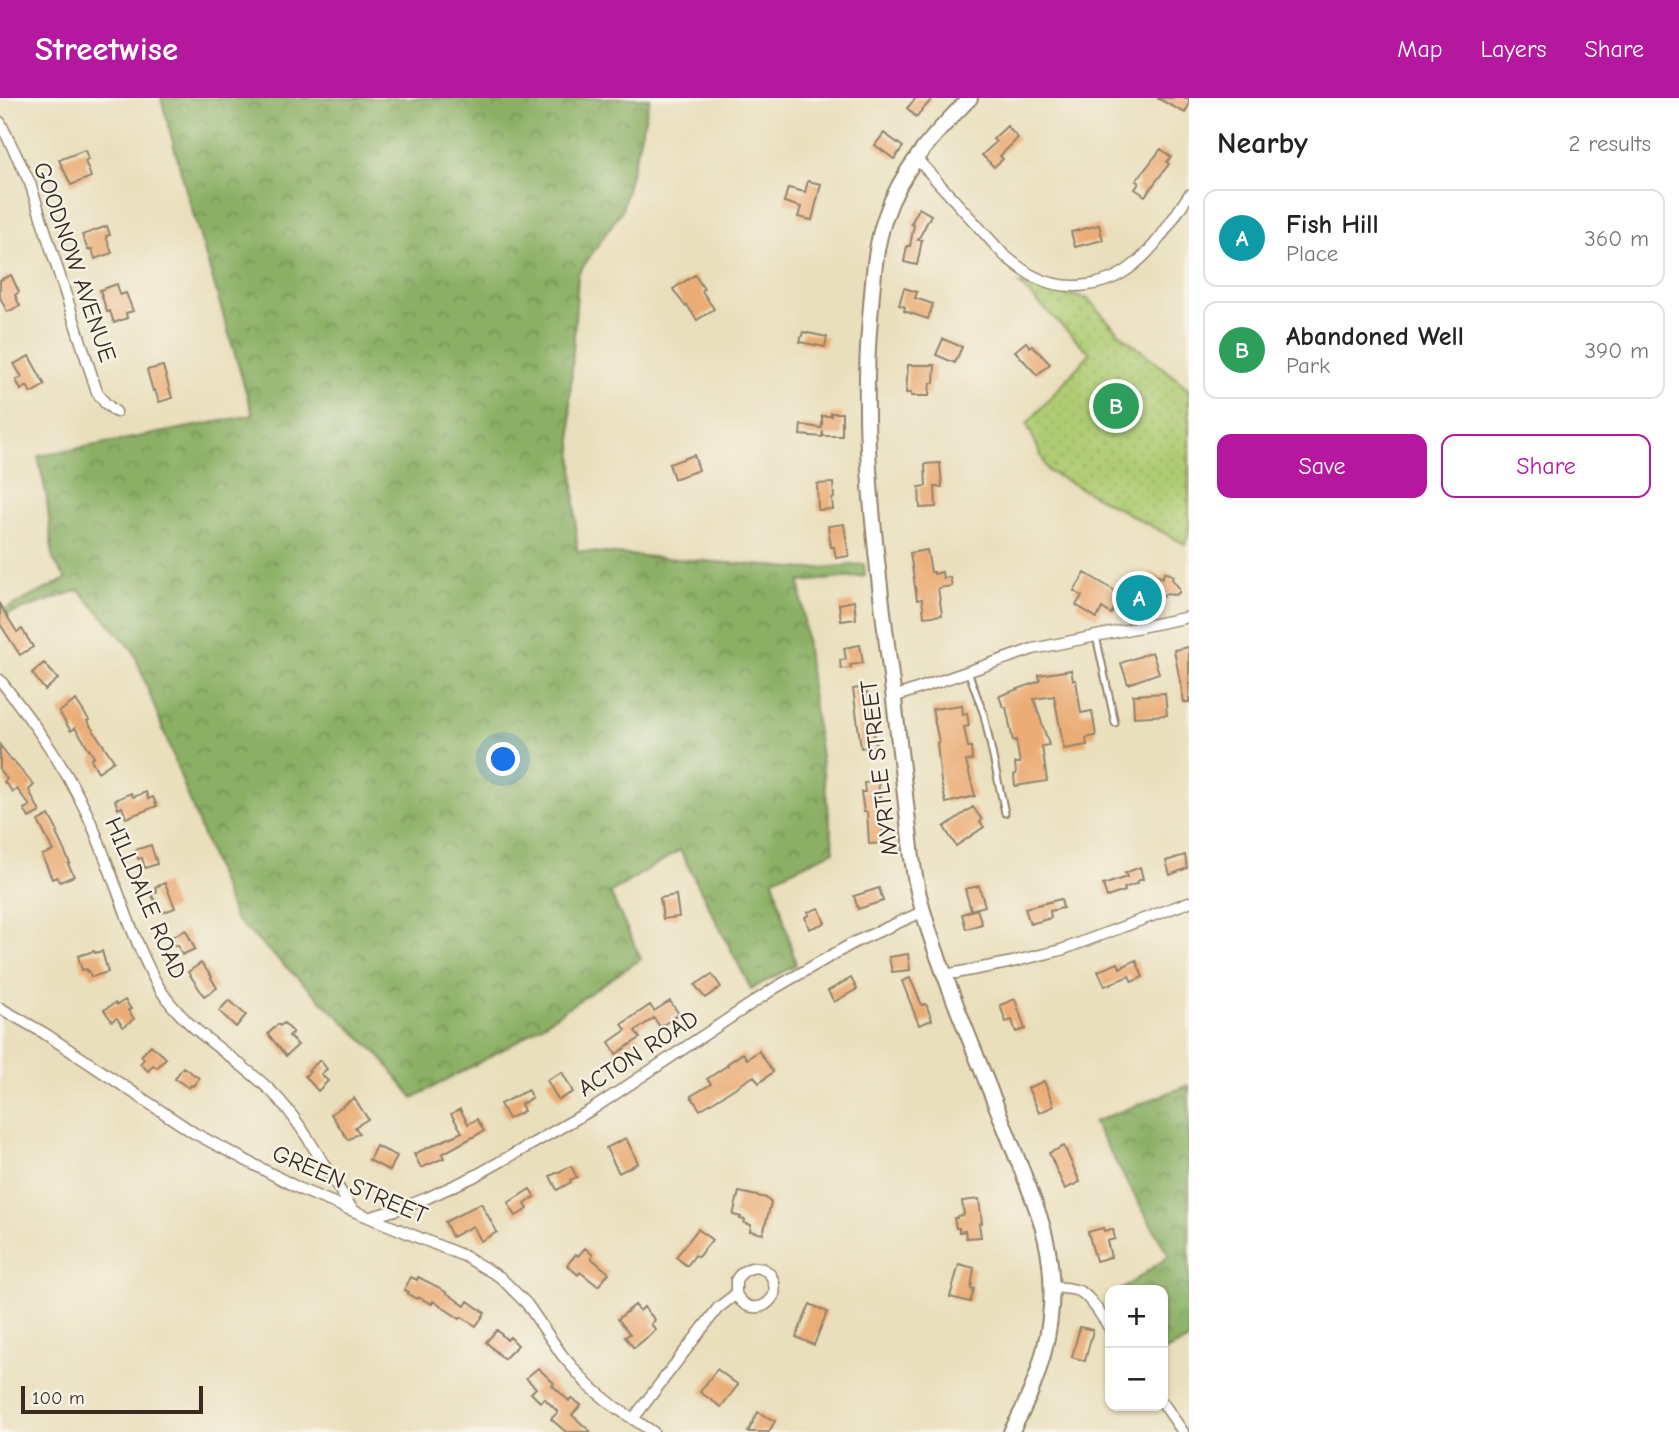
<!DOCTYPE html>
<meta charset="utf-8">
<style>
:root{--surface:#fff;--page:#f2f2f2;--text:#222;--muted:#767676;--line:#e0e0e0;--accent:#b5179e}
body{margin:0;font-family:"Comic Neue",sans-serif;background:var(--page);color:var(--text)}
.controls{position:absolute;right:21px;bottom:21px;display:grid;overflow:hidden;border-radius:14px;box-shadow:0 2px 5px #0004}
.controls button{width:63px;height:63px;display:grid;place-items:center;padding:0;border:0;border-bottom:2px solid var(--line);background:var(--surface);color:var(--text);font:35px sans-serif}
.scale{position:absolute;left:21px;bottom:18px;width:182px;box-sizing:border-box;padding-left:7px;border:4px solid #3b2a1e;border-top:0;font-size:19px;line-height:24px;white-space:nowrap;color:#3b2a1e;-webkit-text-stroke:5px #f7f3e8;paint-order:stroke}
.you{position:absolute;left:504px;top:662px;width:24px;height:24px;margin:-18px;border:5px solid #fff;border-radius:50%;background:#1a73e8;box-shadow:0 0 0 10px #1a73e833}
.badge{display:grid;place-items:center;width:46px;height:46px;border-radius:50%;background:var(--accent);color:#fff;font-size:23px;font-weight:700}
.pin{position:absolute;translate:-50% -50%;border:4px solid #fff;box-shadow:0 2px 7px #0006}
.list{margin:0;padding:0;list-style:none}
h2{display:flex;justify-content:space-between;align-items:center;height:91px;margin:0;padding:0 28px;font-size:30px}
h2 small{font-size:23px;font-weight:400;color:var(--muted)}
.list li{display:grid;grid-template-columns:46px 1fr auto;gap:21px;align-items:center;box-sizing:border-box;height:98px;margin:0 14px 14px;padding:0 14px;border:2px solid var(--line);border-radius:14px}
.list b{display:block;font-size:26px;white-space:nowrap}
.list p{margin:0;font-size:23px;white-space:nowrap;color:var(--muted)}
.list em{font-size:23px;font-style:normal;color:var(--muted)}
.actions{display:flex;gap:14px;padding:21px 28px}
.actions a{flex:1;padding:16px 0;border:2px solid var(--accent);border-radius:14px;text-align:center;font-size:24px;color:var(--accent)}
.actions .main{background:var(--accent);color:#fff}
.map{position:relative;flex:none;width:1189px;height:1334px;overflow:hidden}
header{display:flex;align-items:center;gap:42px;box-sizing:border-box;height:98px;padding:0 35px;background:var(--accent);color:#fff}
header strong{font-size:33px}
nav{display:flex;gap:38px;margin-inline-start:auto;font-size:24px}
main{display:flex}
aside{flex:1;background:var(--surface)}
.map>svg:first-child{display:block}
.forest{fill:url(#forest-crowns);stroke:#636d42;stroke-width:2}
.park{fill:url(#park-dots);stroke:#757b48;stroke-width:2}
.building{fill:#ebac75}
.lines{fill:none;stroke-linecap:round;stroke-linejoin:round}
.lane-casing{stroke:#92846d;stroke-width:9}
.street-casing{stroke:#92846d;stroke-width:13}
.secondary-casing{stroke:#92846d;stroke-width:18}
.lane{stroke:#fff;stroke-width:5}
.street{stroke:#fff;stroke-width:10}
.secondary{stroke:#fff;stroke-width:14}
.labels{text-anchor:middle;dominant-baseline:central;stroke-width:5;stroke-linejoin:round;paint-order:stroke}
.street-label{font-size:24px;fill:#3b2a1e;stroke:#f7f3e8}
</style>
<header>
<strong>Streetwise</strong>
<nav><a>Map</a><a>Layers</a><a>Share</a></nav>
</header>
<main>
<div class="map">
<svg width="1189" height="1334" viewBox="0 0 1189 1334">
<defs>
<pattern id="forest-crowns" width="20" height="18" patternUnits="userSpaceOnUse" patternTransform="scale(1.75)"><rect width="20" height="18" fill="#8bb065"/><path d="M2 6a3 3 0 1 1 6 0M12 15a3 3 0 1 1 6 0" fill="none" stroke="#738f53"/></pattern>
<pattern id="park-dots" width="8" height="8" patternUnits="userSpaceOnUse" patternTransform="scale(1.75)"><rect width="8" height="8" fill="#afcc73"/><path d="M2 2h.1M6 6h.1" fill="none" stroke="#97af63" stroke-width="1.8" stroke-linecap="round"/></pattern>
</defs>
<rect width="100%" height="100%" fill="#f7f3e8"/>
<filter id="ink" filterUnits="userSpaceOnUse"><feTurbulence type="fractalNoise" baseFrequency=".0143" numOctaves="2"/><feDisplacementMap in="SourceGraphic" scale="14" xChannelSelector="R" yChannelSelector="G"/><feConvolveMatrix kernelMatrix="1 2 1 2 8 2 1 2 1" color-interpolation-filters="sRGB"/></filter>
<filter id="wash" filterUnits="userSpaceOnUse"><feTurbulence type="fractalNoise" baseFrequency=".00686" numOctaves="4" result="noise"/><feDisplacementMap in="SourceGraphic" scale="28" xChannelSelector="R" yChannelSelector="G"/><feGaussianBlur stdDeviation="1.57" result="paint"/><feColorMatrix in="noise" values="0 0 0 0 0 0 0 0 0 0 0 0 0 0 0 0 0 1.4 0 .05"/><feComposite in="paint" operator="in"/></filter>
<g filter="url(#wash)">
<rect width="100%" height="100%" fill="#eadfbc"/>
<path class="forest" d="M161 0H650L622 112 578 176 570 301 577 453 806 471 864 466 865 478 800 484 811 588 834 753 773 781 796 867 751 891 680 752 610 795 641 861 515 945 413 1000 379 957 234 820 133 552 79 492 0 519V514L66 481 53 461 47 401 38 358 253 317 184 85Z
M1189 987V1242L1163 1254V1192H1121L1169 1158 1093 1024Z"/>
<path class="park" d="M1019 186 1088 201 1117 233 1189 291V434L1185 446 1048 373 1027 326 1090 255Z"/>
<g id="blocks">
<path class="building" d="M916 0H933L916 19 907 10Z
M1157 0H1189V7L1185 15Z
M1007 28 1018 40 1000 58 1003 61 994 69 982 57 996 44 993 41Z
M884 35 903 49 894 61 875 47Z
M1161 51 1171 59 1167 64 1169 66 1145 98 1135 91 1139 85 1136 83Z
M85 52 88 61 85 63 91 79 71 87 59 62Z
M808 83 821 86 812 122 798 119 801 109 784 104 788 90 805 94Z
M919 110 931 117 918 142H922L917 167 904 164 907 148H910L914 127 911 126Z
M1099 127 1103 142 1075 149 1071 134Z
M107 128 110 137 106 138 112 155 95 161 92 151 88 152 82 137Z
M11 177 19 194 15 197 20 208 7 214 0 199V182Z
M695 177 704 191 702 193 714 211 697 222 687 207 685 208 673 191Z
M117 186 120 197 126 195 133 213 126 215 127 220 114 225 110 213 107 214 100 192Z
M904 190 917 194 915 200 933 206 928 221 904 213 905 209 899 207Z
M803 234 827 239 825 249 800 244Z
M943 241 962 249 955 265 936 257Z
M1026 244 1030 249 1032 247 1050 266 1037 277 1015 253Z
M29 258 45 287 31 295 27 288 21 292 16 282 22 279 14 266Z
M908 267H935L934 285H930L929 298H911V295H906Z
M163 268 172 300 159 304 155 292 153 293 147 272Z
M831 315H842V338H823V333L822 339 800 337 801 327 822 330V318H831Z
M694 357 699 372 674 381 669 366Z
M940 365 942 389H935L936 409 920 410 919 389 926 388 925 366Z
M833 385 834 400 832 401 833 411 818 412 817 386Z
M844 426 849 458 836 460 834 449H831L828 428Z
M927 452 931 474H934V476L942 474 943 480 950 479 952 488 938 490 942 517 924 519 922 501 917 502 910 455Z
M1152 474 1162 480 1165 474 1174 478 1172 481 1179 490V495L1175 497 1165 496 1163 499 1148 491 1149 489 1145 487Z
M1085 475 1122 497 1111 516 1102 510 1097 520 1076 507 1082 498 1074 493Z
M854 503 856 521 841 523 839 506Z
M0 507 17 534 22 531 33 549 20 557 0 526Z
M860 547 863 565 850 567 851 570 841 571 840 562 846 561 844 550Z
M1189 549V604H1184L1174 552Z
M1152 554 1159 575 1128 586 1121 565Z
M44 565 58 581 45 592 32 575Z
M1071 572 1073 582H1076L1081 615 1092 613 1096 638 1086 640 1087 647 1064 651 1054 598 1034 601 1049 647 1042 648 1047 683 1015 688 1014 677 1016 676 1015 665H1020L1016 642 1013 643 1006 609H1003L999 598 1040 583 1039 577Z
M866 589 876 648 861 650 853 591Z
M1165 595 1167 617 1134 619 1133 597Z
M76 602 89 622 87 623 114 663 98 674 91 661 94 659 82 640 75 630 71 633 59 614Z
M962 607 963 616 967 615 969 628 964 629 968 649H971L972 662 966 663 975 698 946 705 941 684 937 645 939 644 932 611Z
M0 647 12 663 13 662 34 687 29 692 40 714 29 720 24 711 30 708 17 691 13 694 4 684 7 681 0 673Z
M878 683 880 699 874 700 878 729H883L884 745 869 746 867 714H864L861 694H865L864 685Z
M146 694 148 701 153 699 157 708 126 720 122 709 118 711 115 702 131 695 133 699Z
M973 709 982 722 980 724 984 729 956 748 944 729Z
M49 717 58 734 56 735 70 765 68 766 74 778 60 784 57 779 52 781 42 757 53 753 38 723Z
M151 747 157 766 145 770 142 760 138 761 135 752Z
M1185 757 1187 770 1170 777 1166 763Z
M1140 769 1143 781 1137 783 1138 785 1124 790 1125 793 1107 799 1103 787 1127 779 1125 775Z
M165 785 175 810 162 815 151 796 157 794 155 789Z
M979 788 985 808 971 812 965 791Z
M879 790 883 803 858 811 854 798Z
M676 797 679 819 663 821 660 800Z
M1061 801 1063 810 1050 813 1051 820 1030 826 1025 810Z
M819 810 825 825 809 831 805 819 809 817 808 814Z
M977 811 982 826 966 831 962 816Z
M186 832 195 851 182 857 178 847 175 848 171 839Z
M94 853 95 855 102 853 108 874 91 879 89 873 87 874V871L82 872 78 858Z
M908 856 910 872 892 874 889 859Z
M1136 862 1143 879 1132 884 1129 878 1105 888 1098 873 1118 865 1120 870Z
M201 865 212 879 211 880 217 890 204 898 188 874Z
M712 876 721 889 705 900 695 887Z
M851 880 857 891 834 904 828 893Z
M910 880 922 907 926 906 932 922 919 927 902 883Z
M1015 901 1025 931 1016 934 1012 922 1006 924 1000 907Z
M125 902 131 911 128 912 134 921 123 929 117 920 112 923 104 912 115 905 117 907Z
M229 902 246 917 236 929 219 913Z
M670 903 679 916 660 929 654 920 635 933 640 940 616 956 609 944 626 932 622 926 650 907 654 913Z
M284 925 293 934 289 938 298 947 286 958 268 936 278 926 280 928Z
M151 947 166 960 157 970 153 967 148 973 140 966 144 961 141 958Z
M759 953 773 974 759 985 754 978 700 1012 691 998 711 986 707 981 728 967 727 966 743 955 747 961Z
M320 962 327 971 321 976 328 983 318 993 305 978 310 974 308 973Z
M183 969 199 980 193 988 191 987 189 990 175 981Z
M562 974 573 994 558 1002 547 982Z
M1044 983 1054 1008 1039 1015 1028 990Z
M528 992 532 1000 521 1006 524 1013 508 1021 500 1006Z
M354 1000 368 1021 355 1029 359 1035 348 1042 331 1016Z
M460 1011 468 1026 477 1021 484 1033 442 1056 444 1060 421 1070 414 1056 462 1034 451 1016Z
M626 1040 638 1065 619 1075 606 1050Z
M376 1048 397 1058 390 1073 369 1062Z
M1064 1048 1080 1084 1065 1091 1049 1055Z
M571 1068 577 1079 570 1082 571 1084 557 1092 550 1078Z
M530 1091 535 1099 525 1106 528 1111 516 1118 508 1105Z
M739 1094 766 1100 771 1105 763 1136 750 1133 751 1127 744 1125 745 1122 740 1121 741 1119 733 1117Z
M979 1101 982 1125 979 1126 981 1139 966 1140 965 1133 959 1134V1130H956L954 1120H957V1118L964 1117 962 1103Z
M481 1105 497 1134 481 1143 473 1128 452 1139 445 1124Z
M1103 1130 1104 1133 1113 1131 1115 1141 1107 1143 1111 1159 1096 1163 1088 1134Z
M698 1131 712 1142 698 1159 695 1157 687 1168 676 1159Z
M585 1150 593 1157 591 1160 609 1175 598 1188 580 1174 578 1177 567 1167 576 1156 578 1158Z
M959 1166 974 1170 971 1191H974L970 1204 950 1199Z
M411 1179 417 1182 418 1179 440 1190 465 1208 468 1203 485 1215 476 1228 462 1219 460 1221 433 1203 432 1206 418 1199 417 1201 408 1196 409 1194 404 1192Z
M810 1206 827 1214 814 1247 796 1239Z
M635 1207 640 1213 644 1209 655 1222 651 1226 656 1232 634 1250 625 1239 630 1236 618 1221Z
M1080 1229 1093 1232 1085 1263 1072 1259Z
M497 1232 507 1242 510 1239 518 1247 504 1261 486 1244Z
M538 1270 554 1285 552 1287 569 1303 571 1300 581 1307 572 1317 591 1334H566L551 1321 558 1314 544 1300 540 1304 531 1295 536 1290 526 1280Z
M717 1271 738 1287 721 1309 700 1294Z
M758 1314 775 1323 769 1334H748Z"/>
</g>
</g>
<g filter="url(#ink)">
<use href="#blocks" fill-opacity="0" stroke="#92846d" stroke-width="2"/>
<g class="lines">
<g class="lane-casing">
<path id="lane" d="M1096 538 1115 625
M968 573 984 617 1005 715"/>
</g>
<g class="street-casing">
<path id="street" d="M0 24 30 85 97 294 105 305 116 314
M916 60 1004 157C1014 165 1023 173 1035 179 1068 195 1109 189 1136 165 1158 147 1173 120 1189 97
M0 582C37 629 73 679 95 734 107 764 118 794 129 824 138 846 147 870 160 891 188 935 236 958 272 994 305 1027 326 1074 353 1112
M894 599 1033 551 1189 519
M945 877 1008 865 1061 852 1189 804
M0 910 44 935 194 1035 302 1092 464 1158 500 1179 527 1206 562 1257 588 1287 615 1309 653 1334
M371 1119 402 1110 427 1100 473 1079 532 1046 591 1012 775 890 855 844 922 814
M1052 1189C1061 1190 1073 1190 1081 1194 1093 1202 1102 1219 1110 1231
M1163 1305 1183 1334
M633 1321 718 1210 736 1196C745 1213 764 1214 774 1197 779 1170 750 1159 736 1182V1196"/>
</g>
<g class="secondary-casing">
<path id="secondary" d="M970 0C935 35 901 71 885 120 874 152 873 187 870 220 860 336 875 454 890 570 898 633 905 696 912 760 919 814 939 862 958 912 977 959 996 1007 1015 1055 1029 1091 1046 1127 1050 1166 1057 1224 1040 1284 1011 1334"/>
</g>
<use href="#lane" class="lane"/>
<use href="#street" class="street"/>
<use href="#secondary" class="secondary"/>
</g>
</g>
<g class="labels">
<g class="street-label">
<text transform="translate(75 164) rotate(71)">GOODNOW AVENUE</text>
<text transform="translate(879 670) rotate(-97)">MYRTLE STREET</text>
<text transform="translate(146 800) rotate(67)">HILLDALE ROAD</text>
<text transform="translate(638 955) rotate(-33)">ACTON ROAD</text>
<text transform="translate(350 1086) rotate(23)">GREEN STREET</text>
</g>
</g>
</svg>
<div class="controls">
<button>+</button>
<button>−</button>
</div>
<div class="scale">100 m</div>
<div class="you"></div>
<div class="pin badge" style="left:1139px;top:500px;background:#0f9aa8">A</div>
<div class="pin badge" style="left:1116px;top:308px;background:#2e9e5b">B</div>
</div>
<aside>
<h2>Nearby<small>2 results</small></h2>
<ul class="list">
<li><span class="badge" style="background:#0f9aa8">A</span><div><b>Fish Hill</b><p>Place</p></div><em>360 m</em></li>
<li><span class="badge" style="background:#2e9e5b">B</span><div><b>Abandoned Well</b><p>Park</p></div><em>390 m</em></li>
</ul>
<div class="actions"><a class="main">Save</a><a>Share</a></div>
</aside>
</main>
